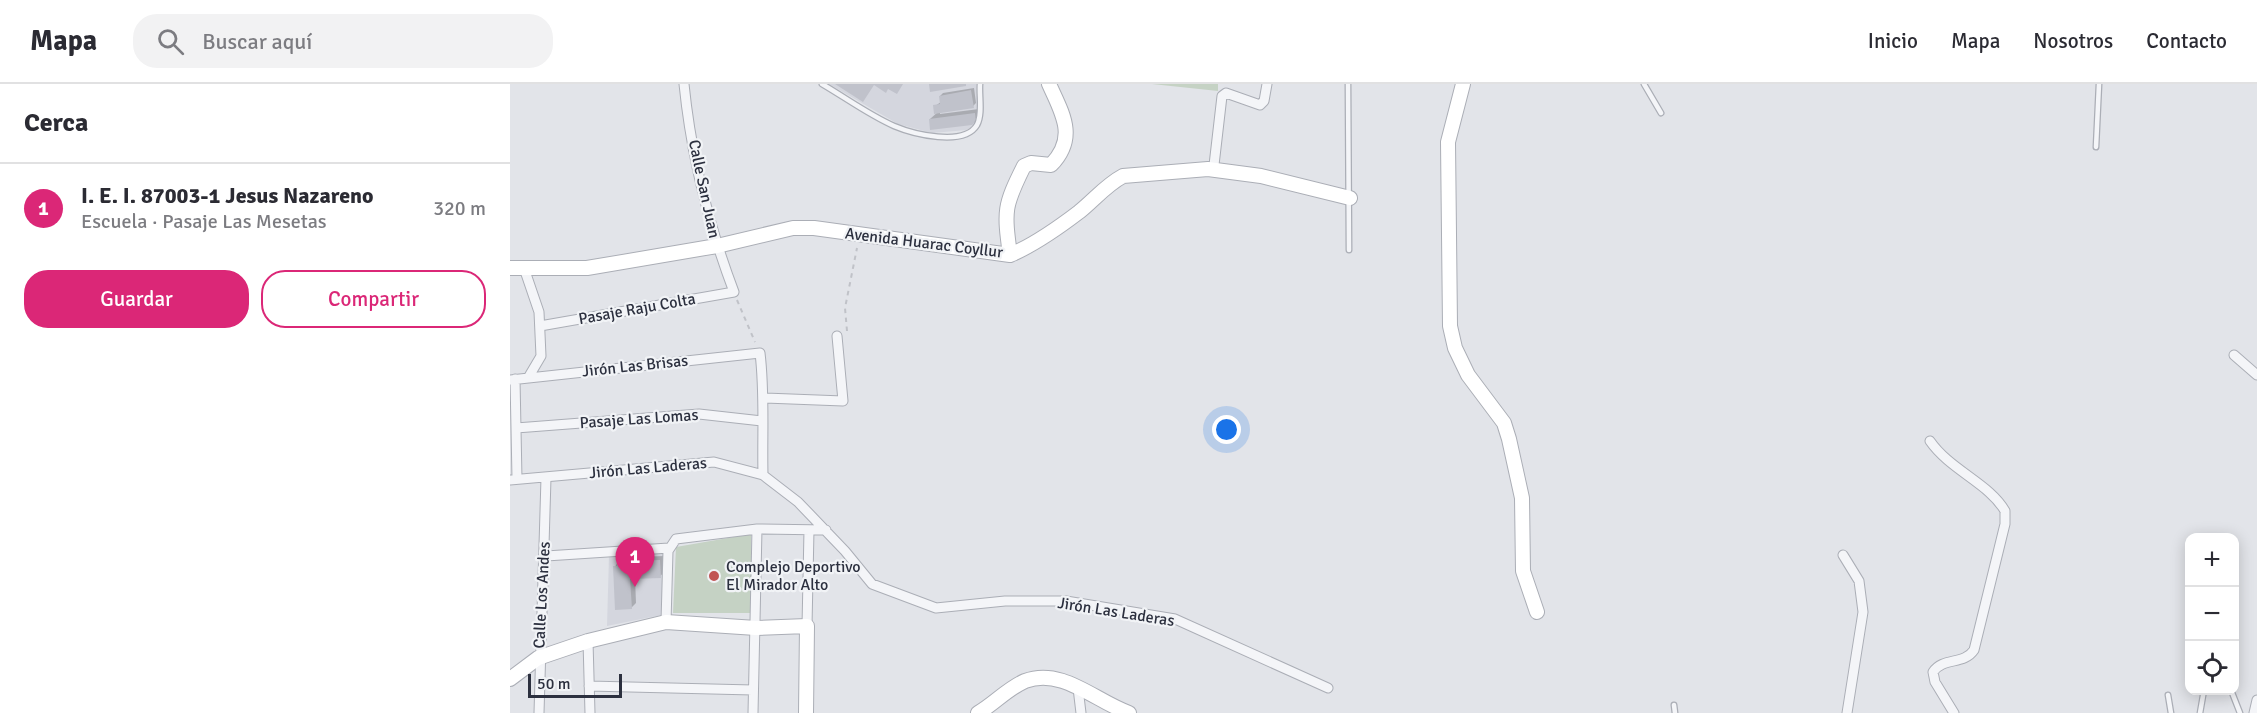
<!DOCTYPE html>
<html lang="es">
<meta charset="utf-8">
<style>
:root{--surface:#fff;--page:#f2f2f3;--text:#2b2b33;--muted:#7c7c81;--line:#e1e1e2;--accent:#db2777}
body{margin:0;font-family:Signika,sans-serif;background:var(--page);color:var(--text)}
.controls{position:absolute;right:18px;bottom:18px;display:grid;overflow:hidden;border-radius:12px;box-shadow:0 3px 15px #0003}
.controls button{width:54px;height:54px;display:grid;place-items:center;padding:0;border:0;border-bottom:2px solid var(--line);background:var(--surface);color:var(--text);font:30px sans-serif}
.scale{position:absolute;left:18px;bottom:15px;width:94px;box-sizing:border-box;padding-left:6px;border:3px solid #2c303f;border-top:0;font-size:16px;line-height:21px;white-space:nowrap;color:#2c303f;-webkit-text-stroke:4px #f1f3f6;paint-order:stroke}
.you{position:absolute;left:717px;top:346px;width:21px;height:21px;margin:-15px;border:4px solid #fff;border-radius:50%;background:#1a73e8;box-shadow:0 0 0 9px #1a73e833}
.badge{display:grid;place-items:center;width:39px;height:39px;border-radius:50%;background:var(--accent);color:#fff;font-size:20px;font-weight:700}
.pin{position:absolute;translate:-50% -50px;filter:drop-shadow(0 2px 3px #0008)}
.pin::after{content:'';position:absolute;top:32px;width:21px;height:18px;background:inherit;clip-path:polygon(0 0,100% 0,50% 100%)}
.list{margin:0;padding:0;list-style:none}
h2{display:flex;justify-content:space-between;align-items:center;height:78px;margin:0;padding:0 24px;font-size:26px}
h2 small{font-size:20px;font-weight:400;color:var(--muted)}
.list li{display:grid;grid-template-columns:39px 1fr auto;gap:18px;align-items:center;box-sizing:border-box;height:90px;padding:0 24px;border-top:2px solid var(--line)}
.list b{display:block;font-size:22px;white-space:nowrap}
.list p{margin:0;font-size:20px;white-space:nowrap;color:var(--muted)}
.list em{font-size:20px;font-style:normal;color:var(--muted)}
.actions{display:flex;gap:12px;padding:18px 24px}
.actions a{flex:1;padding:14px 0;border:2px solid var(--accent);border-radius:24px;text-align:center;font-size:21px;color:var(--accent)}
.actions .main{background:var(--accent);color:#fff}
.icon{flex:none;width:33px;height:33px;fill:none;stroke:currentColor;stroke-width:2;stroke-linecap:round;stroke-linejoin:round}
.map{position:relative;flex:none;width:1747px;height:629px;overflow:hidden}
header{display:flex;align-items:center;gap:36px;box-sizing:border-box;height:84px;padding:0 30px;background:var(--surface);border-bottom:2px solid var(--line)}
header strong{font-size:28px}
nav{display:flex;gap:33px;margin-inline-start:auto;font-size:21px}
.search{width:420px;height:54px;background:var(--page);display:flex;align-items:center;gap:15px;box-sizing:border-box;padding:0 21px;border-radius:24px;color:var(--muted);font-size:22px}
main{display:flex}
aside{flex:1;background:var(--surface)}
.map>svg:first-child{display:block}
.built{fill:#d4d6de}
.pitch{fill:#c5d2c4}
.shadow{fill:#0003}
.building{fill:#c0c2cb}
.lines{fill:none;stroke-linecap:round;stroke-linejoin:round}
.lane-casing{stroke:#abaeb6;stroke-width:7}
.street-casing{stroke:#abaeb6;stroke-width:11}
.secondary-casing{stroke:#abaeb6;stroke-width:16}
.path{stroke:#c0c2c8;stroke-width:2;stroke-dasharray:4.5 4.5;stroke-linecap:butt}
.lane{stroke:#f4f5f8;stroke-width:4.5}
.street{stroke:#f4f5f8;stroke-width:9}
.secondary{stroke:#fff;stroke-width:14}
.poi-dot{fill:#c15454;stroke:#f1f3f6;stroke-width:2}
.labels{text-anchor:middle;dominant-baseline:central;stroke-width:4.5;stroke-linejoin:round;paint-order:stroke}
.street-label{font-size:16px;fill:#2c303f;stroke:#f1f3f6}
.poi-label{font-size:16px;fill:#2c303f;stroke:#f1f3f6;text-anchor:start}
</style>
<header>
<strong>Mapa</strong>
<div class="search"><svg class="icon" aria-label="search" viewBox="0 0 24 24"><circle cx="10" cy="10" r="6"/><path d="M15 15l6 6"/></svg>Buscar aquí</div>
<nav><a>Inicio</a><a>Mapa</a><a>Nosotros</a><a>Contacto</a></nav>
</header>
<main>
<aside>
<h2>Cerca<small></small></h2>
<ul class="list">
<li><span class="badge">1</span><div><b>I. E. I. 87003-1 Jesus Nazareno</b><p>Escuela · Pasaje Las Mesetas</p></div><em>320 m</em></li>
</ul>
<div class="actions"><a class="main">Guardar</a><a>Compartir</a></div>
</aside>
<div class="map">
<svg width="1747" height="629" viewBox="0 0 1747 629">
<rect width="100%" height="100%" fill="#e2e4e9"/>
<path class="built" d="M319 0H466L468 29 465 40 457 46 422 49 388 40Z
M151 468 154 471 151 531 97 542 99 472Z"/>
<path class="pitch" d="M642 0H708V7Z
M241 450V529H163L166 463Z"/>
<path class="shadow" d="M464 4 466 19 463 22 430 27V30L469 25 470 30 461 39 420 35 429 27 425 22 431 18 430 12 433 9Z
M123 467 124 473 155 472V488L150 492 125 493 126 519 121 524 105 483 113 468Z"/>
<path class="building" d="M325 0H393L387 10 378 5 376 9 364 1 353 18Z
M419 0H456V2L420 8Z
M461 6 464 24 424 30 423 21 430 20 429 12Z
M465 29 466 37 462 41 420 46 419 35Z
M119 471 120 477 150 476 151 494 120 495 122 525 105 526 103 482H107V472Z"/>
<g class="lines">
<g class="lane-casing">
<path id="lane" d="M312 0C336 14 359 31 384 42 403 50 454 63 467 41 473 30 469 12 470 0
M838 0 839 166
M1134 0 1151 29
M1586 63 1589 0
M1721 606 1730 629
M1658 611 1661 629
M1164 621 1165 629
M1690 629 1694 606"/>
</g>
<g class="street-casing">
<path id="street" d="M698 85 704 81 712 12 716 9 750 21 754 17 757 0
M14 184 29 228 31 272 18 294
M30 242 224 208C199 142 181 70 174 0
M1724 271 1747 291
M5 295 7 395
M0 296 250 269C255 310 252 350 253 391
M255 314 333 317 327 252
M6 344 189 330 252 337
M1420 357C1440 386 1480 400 1495 427V440L1464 566C1454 581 1433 573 1423 588L1425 598 1444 629
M0 396 204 378 253 391 288 418 335 467 362 500 426 524 495 517H556L665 535 818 604
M1333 471 1349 497 1353 528 1337 629
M36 472 159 464
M156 538 158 467 166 455 247 445 316 446
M297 542 299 446
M78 557 80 629
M79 602 243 606
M568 604 571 629
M29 629 36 394
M243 629 247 445
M1744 629 1747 616"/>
</g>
<g class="secondary-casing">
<path id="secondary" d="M953 0 938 58 940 242 945 264 958 291 994 339 999 355 1012 414 1013 487 1027 528
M500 171C494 126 494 122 514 82L521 79 541 81C568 53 552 29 539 0
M0 184H77L207 162 283 144H304L500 171C524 161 548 144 569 128 584 116 596 101 613 92L698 85 751 92 840 114
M0 595 28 574 78 557 156 538 246 544 297 542 296 629
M468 629C484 620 498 604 515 597 552 583 585 617 619 629"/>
</g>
<path class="path" d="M227 216 245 258
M337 247 335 224 347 164"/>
<use href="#lane" class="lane"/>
<use href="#street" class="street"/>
<use href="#secondary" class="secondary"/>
</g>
<circle class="poi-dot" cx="204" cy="492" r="6"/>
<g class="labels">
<g class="street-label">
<text transform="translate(194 105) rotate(78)">Calle San Juan</text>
<text transform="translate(414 159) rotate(7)">Avenida Huarac Coyllur</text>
<text transform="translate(127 225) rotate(-10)">Pasaje Raju Colta</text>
<text transform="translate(125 282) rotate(-6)">Jirón Las Brisas</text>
<text transform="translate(129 335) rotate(-4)">Pasaje Las Lomas</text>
<text transform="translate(138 384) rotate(-5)">Jirón Las Laderas</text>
<text transform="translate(32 511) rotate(-87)">Calle Los Andes</text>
<text transform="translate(606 528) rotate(9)">Jirón Las Laderas</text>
</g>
<g class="poi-label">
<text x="216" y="483">Complejo Deportivo<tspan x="216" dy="18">El Mirador Alto</tspan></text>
</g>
</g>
</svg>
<div class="controls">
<button>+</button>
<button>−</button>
<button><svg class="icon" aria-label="locate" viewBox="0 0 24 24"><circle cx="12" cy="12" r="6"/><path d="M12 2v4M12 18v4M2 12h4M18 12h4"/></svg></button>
</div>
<div class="scale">50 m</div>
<div class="you"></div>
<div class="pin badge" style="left:125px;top:503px">1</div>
</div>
</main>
